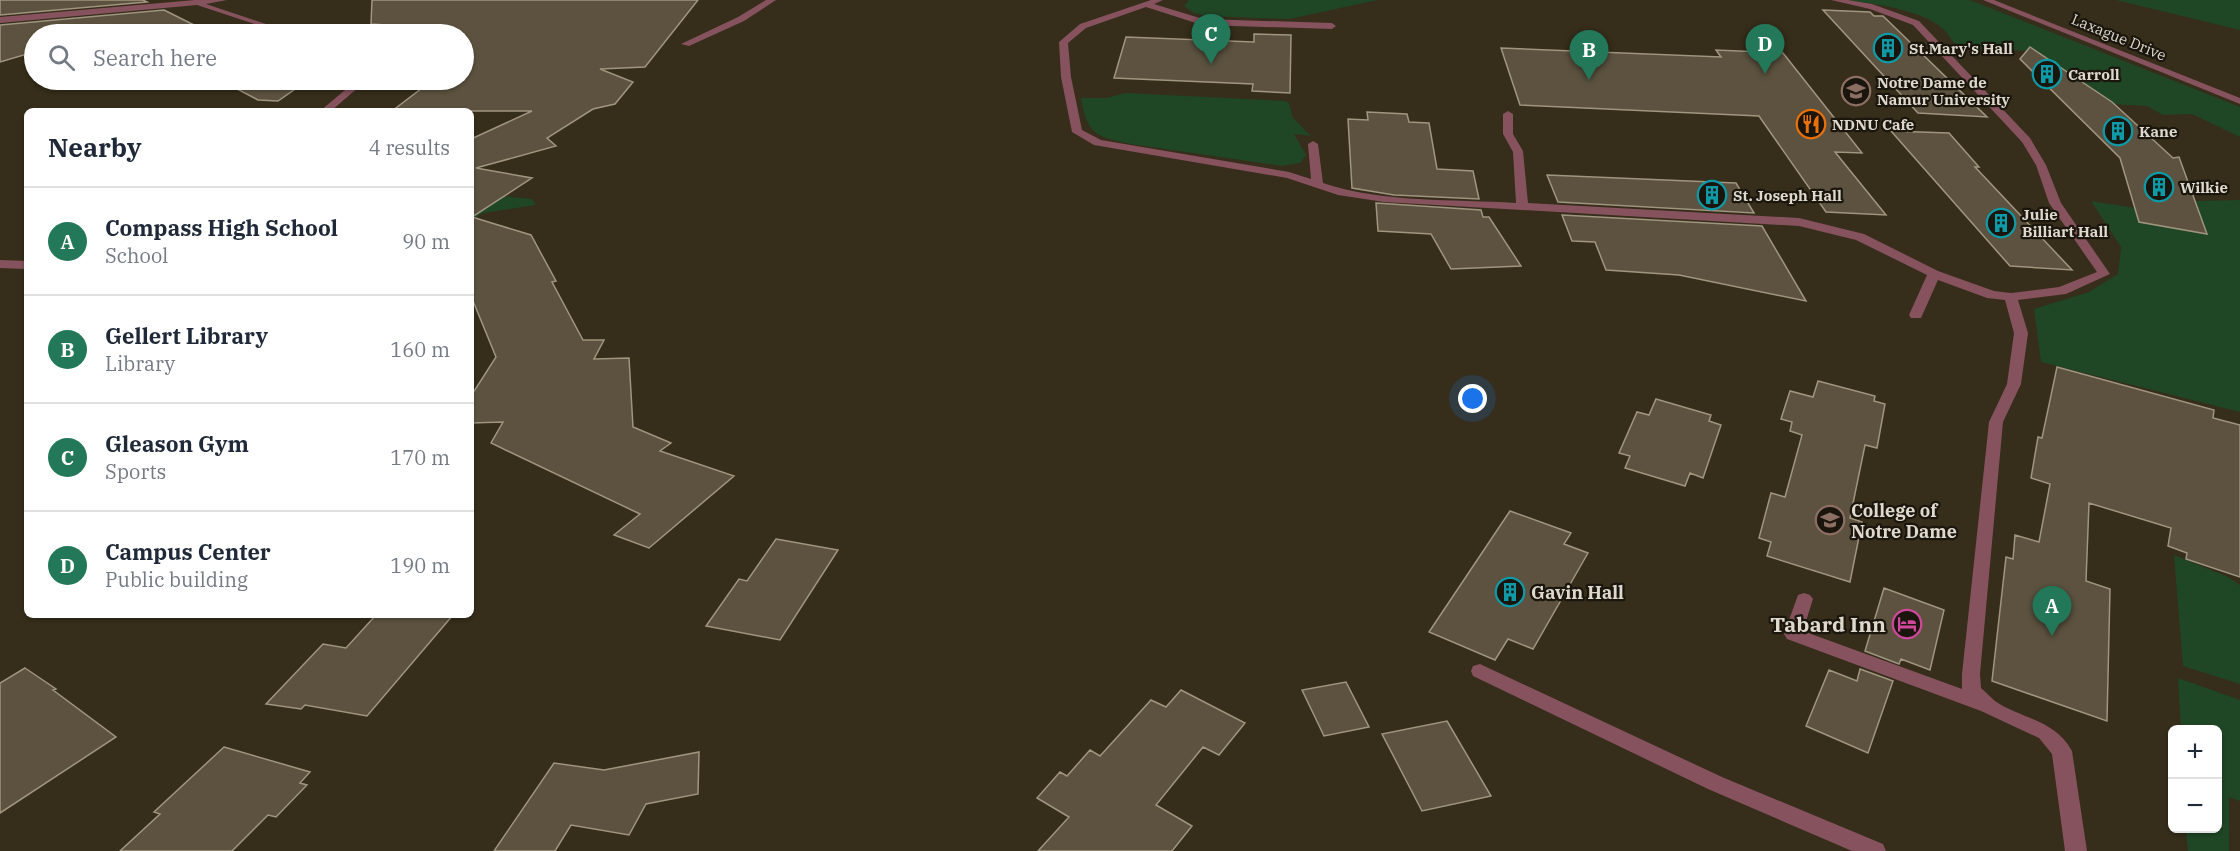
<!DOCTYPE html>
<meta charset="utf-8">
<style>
:root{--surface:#fff;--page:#f6f6f7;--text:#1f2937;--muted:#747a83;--line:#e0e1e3;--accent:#24785a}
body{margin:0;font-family:"IBM Plex Serif",serif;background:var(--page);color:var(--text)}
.controls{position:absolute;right:18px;bottom:18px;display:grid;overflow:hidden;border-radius:9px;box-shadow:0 2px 4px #0004}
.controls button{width:54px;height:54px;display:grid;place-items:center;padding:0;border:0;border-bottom:2px solid var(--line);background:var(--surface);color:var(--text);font:30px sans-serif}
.you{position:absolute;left:1473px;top:399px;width:21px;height:21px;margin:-15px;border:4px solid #fff;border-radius:50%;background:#1a73e8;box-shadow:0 0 0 9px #1a73e833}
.badge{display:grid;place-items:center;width:39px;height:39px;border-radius:50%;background:var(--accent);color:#fff;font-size:20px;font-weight:700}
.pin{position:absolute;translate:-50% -50px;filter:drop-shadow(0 2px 3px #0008)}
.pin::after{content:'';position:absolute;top:32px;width:21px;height:18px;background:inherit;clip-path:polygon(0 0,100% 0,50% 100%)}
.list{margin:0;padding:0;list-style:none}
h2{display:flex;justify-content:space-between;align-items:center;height:78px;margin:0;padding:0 24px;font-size:26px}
h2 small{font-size:20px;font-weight:400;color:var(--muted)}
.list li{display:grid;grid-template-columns:39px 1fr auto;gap:18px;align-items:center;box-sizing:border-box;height:108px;padding:0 24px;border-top:2px solid var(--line)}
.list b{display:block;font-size:22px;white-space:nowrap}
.list p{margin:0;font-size:20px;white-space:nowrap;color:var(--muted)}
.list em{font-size:20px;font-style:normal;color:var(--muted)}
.icon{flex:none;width:33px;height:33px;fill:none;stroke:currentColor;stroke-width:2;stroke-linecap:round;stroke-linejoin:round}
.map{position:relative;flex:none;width:2240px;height:851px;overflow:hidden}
.search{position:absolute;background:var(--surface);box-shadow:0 2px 4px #0004;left:24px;top:24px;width:450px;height:66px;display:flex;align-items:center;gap:15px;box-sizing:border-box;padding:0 21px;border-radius:33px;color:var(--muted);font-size:22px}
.panel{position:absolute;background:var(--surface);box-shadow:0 2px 4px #0004;left:24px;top:108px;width:450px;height:510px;border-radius:9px}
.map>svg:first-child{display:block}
.green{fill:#1f4725}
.building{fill:#5c523f;stroke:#a0957f;stroke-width:1.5}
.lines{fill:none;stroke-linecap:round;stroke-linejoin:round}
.lane{fill:#85525d;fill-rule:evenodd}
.street{fill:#85525d;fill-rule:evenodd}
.labels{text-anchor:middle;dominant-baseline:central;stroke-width:4.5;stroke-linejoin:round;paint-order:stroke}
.far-street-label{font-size:15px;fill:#ded8cd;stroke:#1a160e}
.far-poi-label{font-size:15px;font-weight:bold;fill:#ded8cd;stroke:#1a160e;text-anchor:start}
.poi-label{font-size:18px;font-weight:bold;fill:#ded8cd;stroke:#1a160e;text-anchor:start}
.near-poi-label{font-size:21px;font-weight:bold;fill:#ded8cd;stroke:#1a160e;text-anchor:end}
</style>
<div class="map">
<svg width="2240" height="851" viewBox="0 0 2240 851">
<rect width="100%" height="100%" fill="#362d1a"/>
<path class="green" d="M1189 0H1378L1289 19 1207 16 1194 13 1184 6Z
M1847 0H1970L2240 107V137L2192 114 2163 115 2147 106 2110 104 2036 51 1957 48C1954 43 1950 37 1946 32 1927 10 1875 4 1847 0Z
M2116 0H2240V30Z
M1125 93 1285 101 1289 103 1293 118 1311 136 1294 134 1306 155 1300 163 1282 166 1131 144C1096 137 1087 134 1081 98H1106Z
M471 193 532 199 536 205 483 213 471 221Z
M2240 200V412L2041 362 2034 309 2089 292 2118 274 2121 247 2091 201 2135 208 2139 222 2207 234 2195 201Z
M2174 555 2228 577 2240 585V684L2183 666Z
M2178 678 2240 700V801L2229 797V851H2188L2186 829 2218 828V730L2181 729Z"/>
<path class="building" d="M0 0H143L147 2 0 15Z
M372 0H698L645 67 600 69 633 82 615 104 593 109 547 138 556 146 476 168 532 178 472 217 531 235 556 281 552 282 583 340H604L594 359 629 358 633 427 671 443 660 451 734 476 649 548 614 535 640 514 491 443 503 422 471 423V396L496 357 471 296V139L532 111H392L422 88 398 80H464V34H436L448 29 371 24Z
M164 10 212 34H34V52L0 62V25Z
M1823 10 1870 12 1874 16H1883L1987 117 1918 113Z
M1254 34 1291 35 1290 93 1252 91 1253 84 1114 78 1126 37 1254 42Z
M2030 47 2112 102 2173 158 2179 157 2207 234 2139 222 2120 158 2020 59Z
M1501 48 1721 57 1716 50 1783 53 1862 153 1835 152 1886 215 1826 212 1759 116 1520 105Z
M220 80H301L305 82 278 101 258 100Z
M1367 112 1407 114 1409 122 1429 123 1437 169 1473 171 1479 199 1394 195 1352 188 1348 119 1368 120Z
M1891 131 1949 133 1979 167H1975L2072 270 2010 266Z
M1547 175 1736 183 1754 213 1558 202Z
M1376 203 1481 210 1483 217H1489L1521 266 1451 269 1431 234 1378 231Z
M1562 215 1762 226 1806 301 1679 275 1606 270 1595 242 1572 241Z
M2057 367 2214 410 2213 418 2240 425V577L2186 559 2187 553 2168 546 2171 528 2089 503 2086 581 2110 589 2107 721 1992 681 2006 557 2013 559 2015 535 2039 542 2050 484 2031 478 2038 437 2042 438Z
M1818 381 1875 396 1874 401 1885 404 1877 448 1865 445 1850 518 1862 522 1850 582 1767 556 1771 542 1759 538 1771 493 1785 497 1802 435 1790 431 1792 422 1781 419 1790 391 1813 397Z
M1656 399 1711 415 1709 421 1721 425 1703 478 1690 473 1685 486 1625 468 1630 456 1619 453 1637 412 1649 415Z
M1510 511 1571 533 1564 544 1588 553 1533 649 1508 639 1495 660 1429 632Z
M776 539 838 550 780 640 706 626 739 579 747 581Z
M1884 588 1944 610 1930 670 1901 659 1899 664 1865 651Z
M376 615H453L367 716 305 705 301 709 266 704 323 644 346 648Z
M25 668 56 689 53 690 116 737 0 813V683Z
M1860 669 1893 681 1868 753 1806 726 1829 670 1857 681Z
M1346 682 1369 727 1324 736 1302 690Z
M1181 690 1245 723 1219 755 1203 747 1156 805 1192 826 1172 851H1038L1069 817 1037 798 1060 772 1067 776 1090 750 1100 756 1151 700 1166 707Z
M1447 721 1491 796 1422 811 1382 734Z
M224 747 310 772 300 783 307 785 276 817 268 815 232 851H120L160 814 154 812Z
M699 752 698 794 646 804 629 835 571 825 555 851H494L554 763 604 770Z"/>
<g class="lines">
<path class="lane" d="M1151 0H1163L1154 4 1203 19 1332 23 1336 26 1332 29 1202 25 1146 7 1086 28 1068 43 1071 77 1082 130 1101 140 1289 172 1311 179 1308 144 1313 141 1318 144 1323 183C1383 203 1453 199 1516 203L1513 152 1503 134V114L1508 111 1513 114V134L1523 151 1528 203 1799 218 1864 234 1938 271 1994 291 2011 293 2059 287 2097 272 2049 203 2036 165 2022 142 1913 25 1870 9 1831 0H1848L1872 4 1919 21 2030 138 2046 165 2061 203 2110 274 2066 294 2018 300 2028 333 2021 384 2003 422 1980 674 1981 688C1986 692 1990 697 1995 701 2021 719 2055 719 2072 751L2087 851H2065L2052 754 2039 738 1981 711 1787 639 1784 634 1798 595 1804 593 1810 595 1813 599 1803 631 1962 689V674L1989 422 2007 384 2014 333 2005 300 1987 298 1938 280 1921 318H1911L1909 315 1927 275 1856 240 1799 226 1384 202 1338 195 1287 178 1094 145 1072 132 1061 77 1059 42 1080 24Z
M1480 664 1722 777 1883 844 1886 851H1852L1708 789 1473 676 1471 671 1473 666Z"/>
<path class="street" d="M195 0H227L206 4 296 34H285L197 5 0 23V17Z
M766 0H776L744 21 689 46 681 44 738 17Z
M1983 0H1994L2240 98V104Z
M357 80H367L331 111H320Z
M0 260 27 261V269L0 268Z"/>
</g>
<defs>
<g id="building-ring" transform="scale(1.5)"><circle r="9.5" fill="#1a160e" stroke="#0f9aa8" stroke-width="1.5"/><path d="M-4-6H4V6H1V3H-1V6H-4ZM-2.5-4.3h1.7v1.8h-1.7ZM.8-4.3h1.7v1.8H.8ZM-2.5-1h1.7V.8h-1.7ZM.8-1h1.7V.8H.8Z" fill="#0f9aa8"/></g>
<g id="school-ring" transform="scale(1.5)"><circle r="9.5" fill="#1a160e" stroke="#8d6e63" stroke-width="1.5"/><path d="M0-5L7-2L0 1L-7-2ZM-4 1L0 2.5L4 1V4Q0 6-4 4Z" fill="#8d6e63"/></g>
<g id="restaurant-ring" transform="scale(1.5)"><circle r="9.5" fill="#1a160e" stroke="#e8710a" stroke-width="1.5"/><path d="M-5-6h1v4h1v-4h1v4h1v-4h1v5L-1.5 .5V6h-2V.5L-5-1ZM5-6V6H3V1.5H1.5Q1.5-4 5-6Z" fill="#e8710a"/></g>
<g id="university-ring" transform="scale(1.5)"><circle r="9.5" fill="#1a160e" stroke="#8d6e63" stroke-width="1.5"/><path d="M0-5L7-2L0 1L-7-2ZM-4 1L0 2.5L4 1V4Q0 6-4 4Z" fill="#8d6e63"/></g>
<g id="hotel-ring" transform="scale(1.5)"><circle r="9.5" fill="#1a160e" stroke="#d1479c" stroke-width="1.5"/><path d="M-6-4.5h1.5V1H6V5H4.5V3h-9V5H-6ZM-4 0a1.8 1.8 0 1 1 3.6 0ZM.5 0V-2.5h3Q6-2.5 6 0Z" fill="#d1479c"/></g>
</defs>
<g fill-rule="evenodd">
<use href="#building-ring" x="1888" y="48"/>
<use href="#building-ring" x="2047" y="74"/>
<use href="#school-ring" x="1856" y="91"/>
<use href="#restaurant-ring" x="1811" y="124"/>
<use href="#building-ring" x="2118" y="131"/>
<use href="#building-ring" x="2159" y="187"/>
<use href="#building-ring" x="1712" y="195"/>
<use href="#building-ring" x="2001" y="223"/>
<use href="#university-ring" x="1830" y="520"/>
<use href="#building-ring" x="1510" y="592"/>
<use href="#hotel-ring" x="1907" y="624"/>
</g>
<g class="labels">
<g class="far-street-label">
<text transform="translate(2119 37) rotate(22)">Laxague Drive</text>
</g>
<g class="far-poi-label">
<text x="1909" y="48">St.Mary's Hall</text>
<text x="2068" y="74">Carroll</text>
<text x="1877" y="82">Notre Dame de<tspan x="1877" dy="17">Namur University</tspan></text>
<text x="1832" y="124">NDNU Cafe</text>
<text x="2139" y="131">Kane</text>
<text x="2180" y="187">Wilkie</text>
<text x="1733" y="195">St. Joseph Hall</text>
<text x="2022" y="214">Julie<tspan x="2022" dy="17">Billiart Hall</tspan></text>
</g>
<g class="poi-label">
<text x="1851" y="510">College of<tspan x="1851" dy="21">Notre Dame</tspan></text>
<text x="1531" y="592">Gavin Hall</text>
</g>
<g class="near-poi-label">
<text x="1886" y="624">Tabard Inn</text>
</g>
</g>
</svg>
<div class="controls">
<button>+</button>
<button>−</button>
</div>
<div class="you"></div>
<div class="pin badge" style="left:2052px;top:636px">A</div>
<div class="pin badge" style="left:1589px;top:80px">B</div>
<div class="pin badge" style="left:1211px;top:64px">C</div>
<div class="pin badge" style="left:1765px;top:74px">D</div>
<div class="search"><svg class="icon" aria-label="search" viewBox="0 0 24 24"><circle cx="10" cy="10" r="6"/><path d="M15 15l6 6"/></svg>Search here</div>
<section class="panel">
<h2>Nearby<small>4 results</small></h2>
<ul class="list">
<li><span class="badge">A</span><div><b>Compass High School</b><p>School</p></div><em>90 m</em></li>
<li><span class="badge">B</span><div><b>Gellert Library</b><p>Library</p></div><em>160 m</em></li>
<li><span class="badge">C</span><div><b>Gleason Gym</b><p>Sports</p></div><em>170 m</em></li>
<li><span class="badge">D</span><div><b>Campus Center</b><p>Public building</p></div><em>190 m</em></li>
</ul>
</section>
</div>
